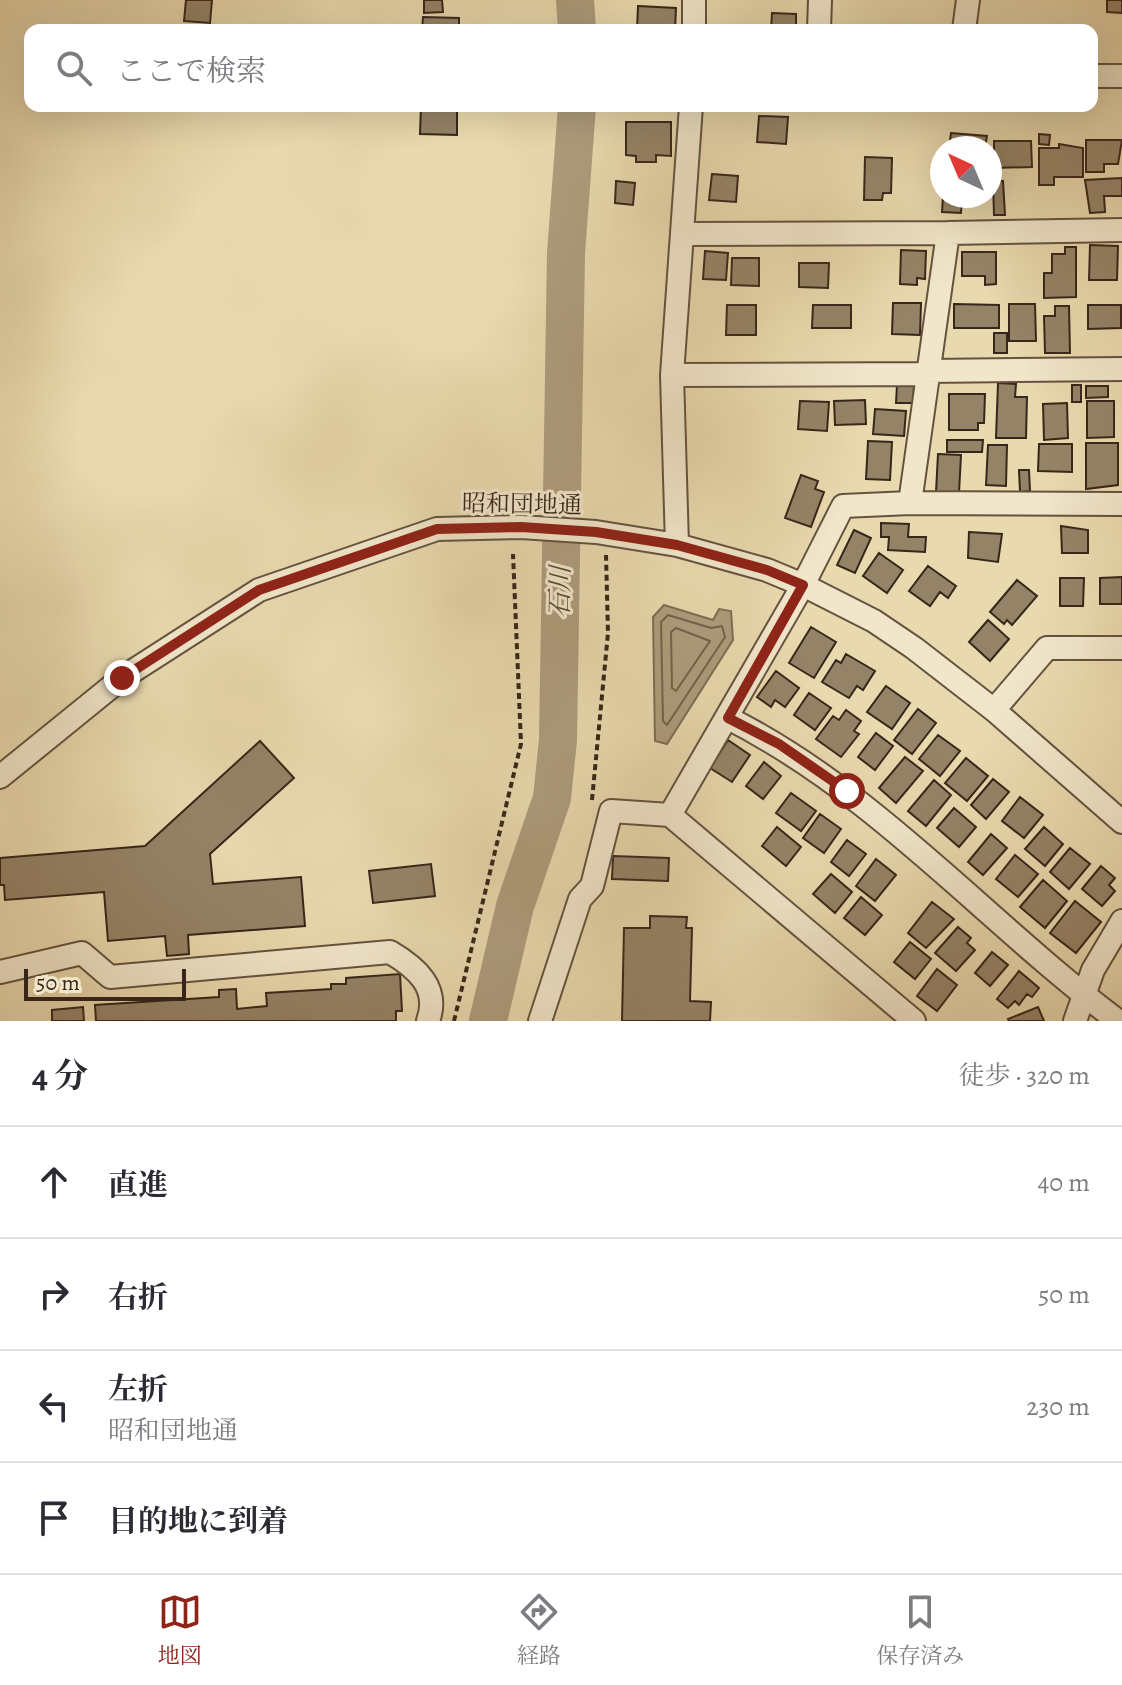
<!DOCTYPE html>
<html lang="ja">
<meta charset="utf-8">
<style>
:root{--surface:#fff;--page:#f2f2f3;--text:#2b2b33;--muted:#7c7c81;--line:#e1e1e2;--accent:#8f2418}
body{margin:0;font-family:Alegreya,"Noto Serif JP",serif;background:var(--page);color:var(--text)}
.compass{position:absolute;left:930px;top:136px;width:72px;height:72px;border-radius:50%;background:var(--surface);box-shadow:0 8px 32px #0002;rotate:316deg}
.scale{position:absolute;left:24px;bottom:20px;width:162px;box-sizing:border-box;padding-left:8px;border:4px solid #39261a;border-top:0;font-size:22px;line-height:28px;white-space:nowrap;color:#39261a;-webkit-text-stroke:6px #f1e6ca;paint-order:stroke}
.stop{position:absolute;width:24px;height:24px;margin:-18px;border:6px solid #8f2418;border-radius:50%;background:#fff}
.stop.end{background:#8f2418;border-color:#fff;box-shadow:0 2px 8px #0008}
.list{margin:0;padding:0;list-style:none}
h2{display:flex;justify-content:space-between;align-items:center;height:104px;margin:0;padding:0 32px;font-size:34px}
h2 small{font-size:26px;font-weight:400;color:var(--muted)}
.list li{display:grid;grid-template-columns:52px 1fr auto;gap:24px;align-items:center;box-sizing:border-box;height:112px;padding:0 32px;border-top:2px solid var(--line)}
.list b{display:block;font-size:30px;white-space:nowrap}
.list p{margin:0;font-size:26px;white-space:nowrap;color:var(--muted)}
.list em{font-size:26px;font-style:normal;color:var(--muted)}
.icon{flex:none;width:44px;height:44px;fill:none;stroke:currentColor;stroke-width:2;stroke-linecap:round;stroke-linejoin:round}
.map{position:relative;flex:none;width:1122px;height:1021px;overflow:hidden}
.search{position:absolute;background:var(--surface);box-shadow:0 8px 32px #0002;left:24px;right:24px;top:24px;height:88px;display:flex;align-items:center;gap:20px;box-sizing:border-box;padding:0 28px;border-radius:16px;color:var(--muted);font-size:30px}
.sheet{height:552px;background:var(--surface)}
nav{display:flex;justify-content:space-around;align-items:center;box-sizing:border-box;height:112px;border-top:2px solid var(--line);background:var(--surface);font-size:22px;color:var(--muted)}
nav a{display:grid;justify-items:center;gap:4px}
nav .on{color:var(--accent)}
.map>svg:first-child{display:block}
.water{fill:#ad9c7c;stroke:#7f6d55;stroke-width:2}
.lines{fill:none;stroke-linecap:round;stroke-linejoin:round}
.shore{stroke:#73614b;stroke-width:2}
.river{stroke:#ad9c7c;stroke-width:38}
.building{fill:#958367;stroke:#39261a;stroke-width:2}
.minor-casing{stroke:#65533f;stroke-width:26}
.path{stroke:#39261a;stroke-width:4;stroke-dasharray:6 4;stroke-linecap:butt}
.minor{stroke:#f1e6ca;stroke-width:22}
.route{stroke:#8f2418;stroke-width:10}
.labels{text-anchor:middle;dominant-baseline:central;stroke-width:6;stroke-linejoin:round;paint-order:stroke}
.street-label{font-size:24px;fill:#39261a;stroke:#f1e6ca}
.water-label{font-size:26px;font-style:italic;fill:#5c4937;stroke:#f1e6ca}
</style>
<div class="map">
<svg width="1122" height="1021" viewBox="0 0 1122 1021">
<rect width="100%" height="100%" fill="#e9d9ae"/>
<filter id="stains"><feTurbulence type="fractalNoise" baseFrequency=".0025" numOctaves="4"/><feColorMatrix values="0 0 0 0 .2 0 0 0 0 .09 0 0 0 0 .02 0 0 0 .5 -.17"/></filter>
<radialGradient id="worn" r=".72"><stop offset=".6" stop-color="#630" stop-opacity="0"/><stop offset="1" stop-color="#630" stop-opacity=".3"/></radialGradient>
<path class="water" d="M664 605 713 620 719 609 731 611 733 640 667 744 655 741 653 617Z"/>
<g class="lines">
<path class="shore" d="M668 615 711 628 722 626 725 637 667 725 663 721 661 622Z
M676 628 710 641 676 691 672 688 671 632Z"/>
<path class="river" d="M575 0 577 30
M488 1021 515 906 552 798 558 740 566 253 577 106"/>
</g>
<path class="building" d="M186 0H212L210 23 184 21Z
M424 0H442L443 12 424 13Z
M1107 0H1122V13L1107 12Z
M638 6 676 8 675 30H637Z
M772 13 796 14V30H771Z
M423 17 459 18V30H422Z
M421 106H457V135L420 134Z
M759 116 788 117 786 144 757 142Z
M626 122H671V156L656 155V162H636V156L626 155Z
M951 133 987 136 985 148H949Z
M1039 134 1050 135 1049 145 1039 144Z
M1086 140H1122L1118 164H1104V172H1086Z
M994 141H1031L1032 167 994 168Z
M1059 144 1083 148V177H1054V185H1039V148H1059Z
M865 157 892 158 891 193H883L882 200H864Z
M712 174 738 176 736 202 709 200Z
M1122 178V196H1104L1105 212 1090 213 1085 180Z
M616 181 635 183 633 205 615 203Z
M993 181H1003L1005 215H994Z
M943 196H962L961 213 942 212Z
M1090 245 1118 246 1117 280H1089Z
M1065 247H1076V297L1044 298V273H1052V254H1065Z
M901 250 926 251 925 279 917 278V285L900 284Z
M705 251 728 253 726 280 703 279Z
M962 252H996V284L985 285V276H962Z
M732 258H759V286L731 285Z
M799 263H829L828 288 799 287Z
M893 303H921L920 335 892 334Z
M954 304 999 305V328H954Z
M1009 304H1035L1036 341H1009Z
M727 305H756V335H726Z
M813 305H851V328H812Z
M1088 305H1121V328L1088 329Z
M1055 306H1069L1070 353H1045L1044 316H1055Z
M994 333H1007V353H994Z
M998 383 1016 384 1015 397H1027L1026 438H996Z
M897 385H914L913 403H896Z
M1072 385H1081V402H1072Z
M1086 386H1108V397L1086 398Z
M949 394H985L984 423H978V430H949Z
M865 400 866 424 835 425 834 401Z
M800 401 829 402 827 431 798 429Z
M1087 401H1114V437L1087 438Z
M1067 403 1068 438 1044 440 1043 404Z
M875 409 906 411 904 436 873 434Z
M947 440H983L982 452H947Z
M868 441 892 442 890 480 866 479Z
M1086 443H1118V485L1086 489Z
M1039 444H1072V472L1038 471Z
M988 445H1007L1006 486 986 485Z
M938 454 961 455 959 493 936 492Z
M1019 470H1029L1030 491 1020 492Z
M801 475 818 481 815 489 824 492 811 527 785 518Z
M881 523 909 524 908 537H926L925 552 888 550 889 537H881Z
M1061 526 1088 530V553H1062Z
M854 530 871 538 855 573 837 565Z
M969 532 1002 534 998 562 968 558Z
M879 553 903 570 887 593 863 576Z
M928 566 956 586 948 598 940 592 930 606 909 591Z
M1122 577V604H1100V578Z
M1060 578H1084L1083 606H1060Z
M1017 580 1037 596 1012 625 1007 620 1004 624 990 612Z
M988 620 1009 639 990 661 969 642Z
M811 627 836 642 814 678 789 663Z
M846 654 875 671 863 690 857 686 849 698 822 682 836 660 841 663Z
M776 671 799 688 785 707 775 700 771 707 757 697Z
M886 686 910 703 892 729 867 712Z
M809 693 831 708 815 730 794 715Z
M918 709 936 723 912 754 894 740Z
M846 710 861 721 854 731 859 734 841 757 816 739 833 716 839 720Z
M876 733 893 746 875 770 858 757Z
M938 735 960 751 940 776 919 759Z
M728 740 750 755 732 782 710 768Z
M260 741 294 778 210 854 213 884 301 877 305 926 188 935 189 954 167 956 165 936 108 941 104 892 5 900 4 885H0V858L145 846Z
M905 757 923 771 896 803 879 788Z
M966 758 988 776 967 801 945 783Z
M764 762 781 776 763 799 746 786Z
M993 779 1009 792 986 819 971 805Z
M934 780 951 795 926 826 908 811Z
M791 793 816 811 801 831 776 813Z
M1020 797 1043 815 1024 838 1002 821Z
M954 808 976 827 959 847 937 828Z
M820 814 841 829 824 853 803 838Z
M777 827 801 847 786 866 762 846Z
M1044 827 1063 844 1045 866 1025 849Z
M991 834 1007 848 983 875 968 862Z
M847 840 866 854 849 876 831 862Z
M1070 848 1090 864 1069 889 1050 872Z
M1015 855 1038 874 1018 897 996 879Z
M613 856 669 858 668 881 612 879Z
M876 859 896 875 875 901 856 886Z
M431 864 435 896 373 903 369 871Z
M1101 866 1115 878 1109 885 1115 891 1102 906 1082 889Z
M831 874 852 892 835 913 813 894Z
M1043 880 1067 901 1045 928 1020 907Z
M861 897 882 915 865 935 844 918Z
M1075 901 1101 922 1076 953 1050 933Z
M932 902 954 919 926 948 908 933Z
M650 916 687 917 686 928H692L690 1001 711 1002 710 1021H622L624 928H650Z
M958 927 971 938 967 943 975 950 956 971 935 953Z
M910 942 931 959 915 979 894 962Z
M992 952 1008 965 990 986 975 973Z
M937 969 957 985 937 1011 917 996Z
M1019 971 1039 988 1032 997 1027 994 1019 1005 1015 1001 1008 1008 997 999Z
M400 974 402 1011H396V1021H96L95 1005 219 997V990L236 989 237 1009 267 1006 266 993 331 989V984H346V978Z
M83 1007 84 1021H52V1010Z
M1038 1007 1044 1021H1009L1008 1019Z"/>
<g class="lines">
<g class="minor-casing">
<path id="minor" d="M694 0V30
M819 30 820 0
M964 30 968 0
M1092 76H1122
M1122 230 948 233 910 503 1122 504
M682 234 948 233
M928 371 1122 369
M672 375 928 374
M910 503 843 506 803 585 670 815 914 1021
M677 545 672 375 691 106
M994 710 1047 648H1122
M728 718C877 793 986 922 1118 1021
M0 777 122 678 259 590 437 529 521 527 596 532 677 545 767 570 803 585 874 621 914 648 994 710 1122 822
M0 972 82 953 110 977 390 952C417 968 440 988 428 1021
M540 1021 580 899 592 886 611 811 670 815
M1075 1021 1093 970 1122 921"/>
</g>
<path class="path" d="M592 800 608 633 606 555
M454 1021 521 744 513 554"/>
<use href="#minor" class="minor"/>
</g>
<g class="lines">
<path class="route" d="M122 678 259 590 437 529 521 527 596 532 677 545 767 570 803 585 728 718 779 744 847 791"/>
</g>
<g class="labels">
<g class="street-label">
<text transform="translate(522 504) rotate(1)">昭和団地通</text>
</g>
<g class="water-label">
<text transform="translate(560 592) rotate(-89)">石川</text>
</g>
</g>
<rect width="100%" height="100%" filter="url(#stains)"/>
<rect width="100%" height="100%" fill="url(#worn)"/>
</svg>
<svg class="compass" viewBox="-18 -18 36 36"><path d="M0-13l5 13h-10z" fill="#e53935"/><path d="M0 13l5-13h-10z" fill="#7c7c81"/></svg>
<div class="scale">50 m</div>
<div class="stop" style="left:847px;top:791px"></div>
<div class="stop end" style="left:122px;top:678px"></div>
<div class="search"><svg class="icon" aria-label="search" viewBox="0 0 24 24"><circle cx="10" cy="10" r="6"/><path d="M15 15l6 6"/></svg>ここで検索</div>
</div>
<section class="sheet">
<h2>4 分<small>徒歩 · 320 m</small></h2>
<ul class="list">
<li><svg class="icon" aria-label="ahead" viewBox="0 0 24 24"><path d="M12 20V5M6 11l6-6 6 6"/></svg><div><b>直進</b></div><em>40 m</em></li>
<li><svg class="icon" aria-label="right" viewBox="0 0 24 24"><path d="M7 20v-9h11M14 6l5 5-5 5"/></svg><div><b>右折</b></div><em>50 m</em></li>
<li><svg class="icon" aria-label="left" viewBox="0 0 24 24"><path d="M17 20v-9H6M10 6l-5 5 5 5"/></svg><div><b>左折</b><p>昭和団地通</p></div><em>230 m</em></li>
<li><svg class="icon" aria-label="arrive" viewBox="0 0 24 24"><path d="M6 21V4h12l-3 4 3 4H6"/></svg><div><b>目的地に到着</b></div></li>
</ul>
</section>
<nav>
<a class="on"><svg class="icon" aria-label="map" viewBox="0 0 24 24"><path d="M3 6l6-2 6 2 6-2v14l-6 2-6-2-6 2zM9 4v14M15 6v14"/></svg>地図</a>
<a><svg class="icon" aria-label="directions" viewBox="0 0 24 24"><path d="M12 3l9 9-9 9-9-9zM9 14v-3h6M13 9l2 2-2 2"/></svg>経路</a>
<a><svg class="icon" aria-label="saved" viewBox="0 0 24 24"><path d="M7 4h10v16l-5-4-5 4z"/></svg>保存済み</a>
</nav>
